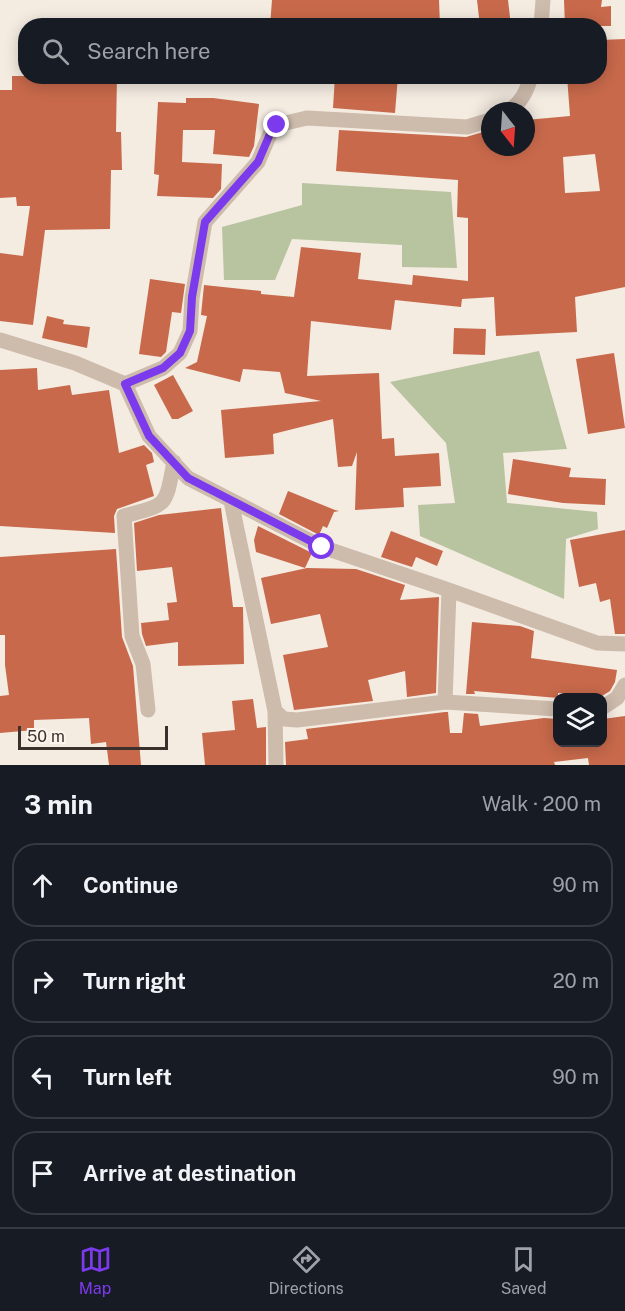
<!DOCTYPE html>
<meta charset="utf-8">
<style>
:root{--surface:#171b24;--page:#20242c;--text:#f1f3f6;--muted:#9ea1a6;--line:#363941;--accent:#7c3aed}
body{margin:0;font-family:"Public Sans",sans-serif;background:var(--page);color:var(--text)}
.controls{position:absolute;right:18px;bottom:18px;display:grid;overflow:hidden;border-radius:12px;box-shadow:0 3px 15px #0003}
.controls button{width:54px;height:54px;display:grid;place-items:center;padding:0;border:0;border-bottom:2px solid var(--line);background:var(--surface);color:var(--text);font:30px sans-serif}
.compass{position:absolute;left:481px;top:102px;width:54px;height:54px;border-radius:50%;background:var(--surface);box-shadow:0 3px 15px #0003;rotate:163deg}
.scale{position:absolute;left:18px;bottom:15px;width:150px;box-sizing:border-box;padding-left:6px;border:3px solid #3b302b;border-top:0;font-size:16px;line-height:21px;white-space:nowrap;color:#3b302b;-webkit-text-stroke:4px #fbf5ee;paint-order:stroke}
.stop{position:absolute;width:18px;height:18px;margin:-14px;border:4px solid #7c3aed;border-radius:50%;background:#fff}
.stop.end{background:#7c3aed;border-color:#fff;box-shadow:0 2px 6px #0008}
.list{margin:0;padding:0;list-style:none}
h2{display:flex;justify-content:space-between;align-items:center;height:78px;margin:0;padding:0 24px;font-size:26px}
h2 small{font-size:20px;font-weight:400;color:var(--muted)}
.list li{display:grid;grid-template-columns:39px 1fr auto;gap:18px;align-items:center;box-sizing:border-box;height:84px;margin:0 12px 12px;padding:0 12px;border:2px solid var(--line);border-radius:24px}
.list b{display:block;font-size:22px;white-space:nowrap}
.list em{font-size:20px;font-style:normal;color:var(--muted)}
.icon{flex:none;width:33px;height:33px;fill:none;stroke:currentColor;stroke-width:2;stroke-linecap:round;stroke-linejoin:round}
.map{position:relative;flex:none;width:625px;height:765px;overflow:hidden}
.search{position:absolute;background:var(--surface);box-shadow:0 3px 15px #0003;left:18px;right:18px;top:18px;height:66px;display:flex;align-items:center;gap:15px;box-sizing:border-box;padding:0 21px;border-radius:24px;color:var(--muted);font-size:22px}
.sheet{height:462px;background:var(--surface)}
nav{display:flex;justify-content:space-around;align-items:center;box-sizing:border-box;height:84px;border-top:2px solid var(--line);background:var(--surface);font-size:16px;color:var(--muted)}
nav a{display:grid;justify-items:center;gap:3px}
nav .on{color:var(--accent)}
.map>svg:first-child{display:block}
.green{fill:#b8c4a0}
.building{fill:#c8694b;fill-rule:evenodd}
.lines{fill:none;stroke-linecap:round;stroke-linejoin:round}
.street{stroke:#cdbbac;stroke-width:15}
.route{stroke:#7c3aed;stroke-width:8}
</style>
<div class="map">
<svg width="625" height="765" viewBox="0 0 625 765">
<rect width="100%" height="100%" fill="#f4ebe1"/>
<path class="green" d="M302 183 451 192 457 268 402 267V245L292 239 275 280H224L222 227 302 205Z
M539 351 567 449 503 453 507 503 597 512 598 529 566 539 564 599 420 536 418 505 455 503 446 443 390 382Z"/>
<path class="building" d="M272 0H439L440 26H270Z
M477 0H508L511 26H480Z
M564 0H602L601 7 611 6V26H565Z
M625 39V287L575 297 577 332 496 336 494 297 462 299 461 307 395 300 391 330 311 321 307 376 379 373 382 439 394 438 395 456 439 453 441 486 403 488 404 507 355 510 357 452 352 466 338 467 333 419 273 434 274 454 225 458 221 410 321 401 285 393 280 372 243 369 240 382 185 368 197 362 207 316 201 315 204 285 261 291V294L294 297 301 247 361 253 358 279 412 285 413 275 468 281V218L457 217 458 180 336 171 339 130 466 137 490 130V147H526V120L570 116 567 76H600V40ZM595 154 600 191 565 193 563 157Z
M12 76H117L116 132H121L122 170H111L110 229 45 230 33 325 0 321V253L23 256 30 206H17L16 197 0 198V90H12Z
M335 76H398L395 113 333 108Z
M186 98H213L259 104 254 146 249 157 213 154 215 130H183L182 162 222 164 221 189 213 198 157 196 159 175 154 174 158 102 186 103Z
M150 279 185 284 181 313 172 312 166 352 161 357 139 354Z
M47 316 64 320 63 324 90 327 87 348 42 338Z
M454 328 486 329 485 355 453 354Z
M614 353 625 428 588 434 576 359Z
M37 368 38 390 70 385 72 395 109 390 119 453 144 445 152 453 154 462 146 465 154 496 117 509 114 516 115 533 0 526V370Z
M173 375 193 411 178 419H172L154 385Z
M513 459 571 468 569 477 606 479 605 505 563 503 508 494Z
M288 491 335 510 339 511 334 512 327 528 323 526 319 535 279 514Z
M221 508 233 607H243L244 664 178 666V642L146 646 142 634 141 623 169 620 167 603 177 602 172 567 137 571 134 523 159 515Z
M258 526 312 553 305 568 256 552 254 540Z
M625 530V634H615L610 599 600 602 596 583 579 587 570 540Z
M391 531 443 551 437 566 416 557 412 567 381 557Z
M116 549 122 637 133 666 141 765H109L106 742 91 744 89 718 34 720V730L0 733V696L9 695 5 665V635H0V557Z
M307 568 356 569 405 585 400 600 439 597 436 693 407 697 405 671 368 680 373 701 294 710 283 655 328 647 320 614 271 624 261 578Z
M472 622 520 626 534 631 531 658 617 670 615 682 610 691 602 696 558 693V698L474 691 475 694H466Z
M253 699 257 728 266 727V765H205L202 733 235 730 232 701Z
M445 712H448L450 733H462L464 713 478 714 480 726 544 718 558 719V742H603V719L625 716V765H589L588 758 554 762 555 765H286L285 742 308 739 306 729Z"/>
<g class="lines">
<path class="street" d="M541 26 543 0
M507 111C521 104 527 91 531 76
M0 340 75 363 125 384 149 436 188 478 322 547 449 590 597 643 625 644
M125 384 163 368 180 353 190 331 192 298 205 222 258 162 270 134 277 125 307 118 467 127 490 120
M231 501 275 711 276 765
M445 702 449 590
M602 708 617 698 625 685
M148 710 143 664 132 636 124 516C168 504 165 508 174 462
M275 711 284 719 297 720 445 702 558 709"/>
</g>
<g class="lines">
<path class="route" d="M277 125 270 134 258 162 205 222 192 297 190 331 180 353 163 368 125 384 149 436 188 478 322 547"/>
</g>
</svg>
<div class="controls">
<button><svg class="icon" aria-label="layers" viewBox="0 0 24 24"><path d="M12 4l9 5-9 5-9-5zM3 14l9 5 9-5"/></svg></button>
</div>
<svg class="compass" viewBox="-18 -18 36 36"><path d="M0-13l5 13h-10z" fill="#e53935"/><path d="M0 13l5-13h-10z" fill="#9ea1a6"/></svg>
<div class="scale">50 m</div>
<div class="stop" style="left:322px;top:547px"></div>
<div class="stop end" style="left:277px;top:125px"></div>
<div class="search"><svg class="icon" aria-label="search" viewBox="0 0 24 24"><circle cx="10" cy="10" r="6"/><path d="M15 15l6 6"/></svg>Search here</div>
</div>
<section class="sheet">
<h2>3 min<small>Walk · 200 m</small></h2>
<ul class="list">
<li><svg class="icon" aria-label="ahead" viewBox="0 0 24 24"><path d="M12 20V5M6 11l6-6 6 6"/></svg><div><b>Continue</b></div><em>90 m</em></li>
<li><svg class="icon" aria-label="right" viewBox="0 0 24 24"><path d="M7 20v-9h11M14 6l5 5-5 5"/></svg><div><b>Turn right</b></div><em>20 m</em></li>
<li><svg class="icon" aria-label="left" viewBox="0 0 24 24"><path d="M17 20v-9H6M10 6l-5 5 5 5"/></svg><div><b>Turn left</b></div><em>90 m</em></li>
<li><svg class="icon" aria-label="arrive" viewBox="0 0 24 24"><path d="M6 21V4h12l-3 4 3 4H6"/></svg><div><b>Arrive at destination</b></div></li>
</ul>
</section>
<nav>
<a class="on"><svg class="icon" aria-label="map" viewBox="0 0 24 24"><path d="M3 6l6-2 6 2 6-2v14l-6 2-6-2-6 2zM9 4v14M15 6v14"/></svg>Map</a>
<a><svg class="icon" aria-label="directions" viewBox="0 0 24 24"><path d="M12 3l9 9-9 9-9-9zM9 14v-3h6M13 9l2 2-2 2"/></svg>Directions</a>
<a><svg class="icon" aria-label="saved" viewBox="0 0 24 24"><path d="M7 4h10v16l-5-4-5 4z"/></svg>Saved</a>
</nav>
